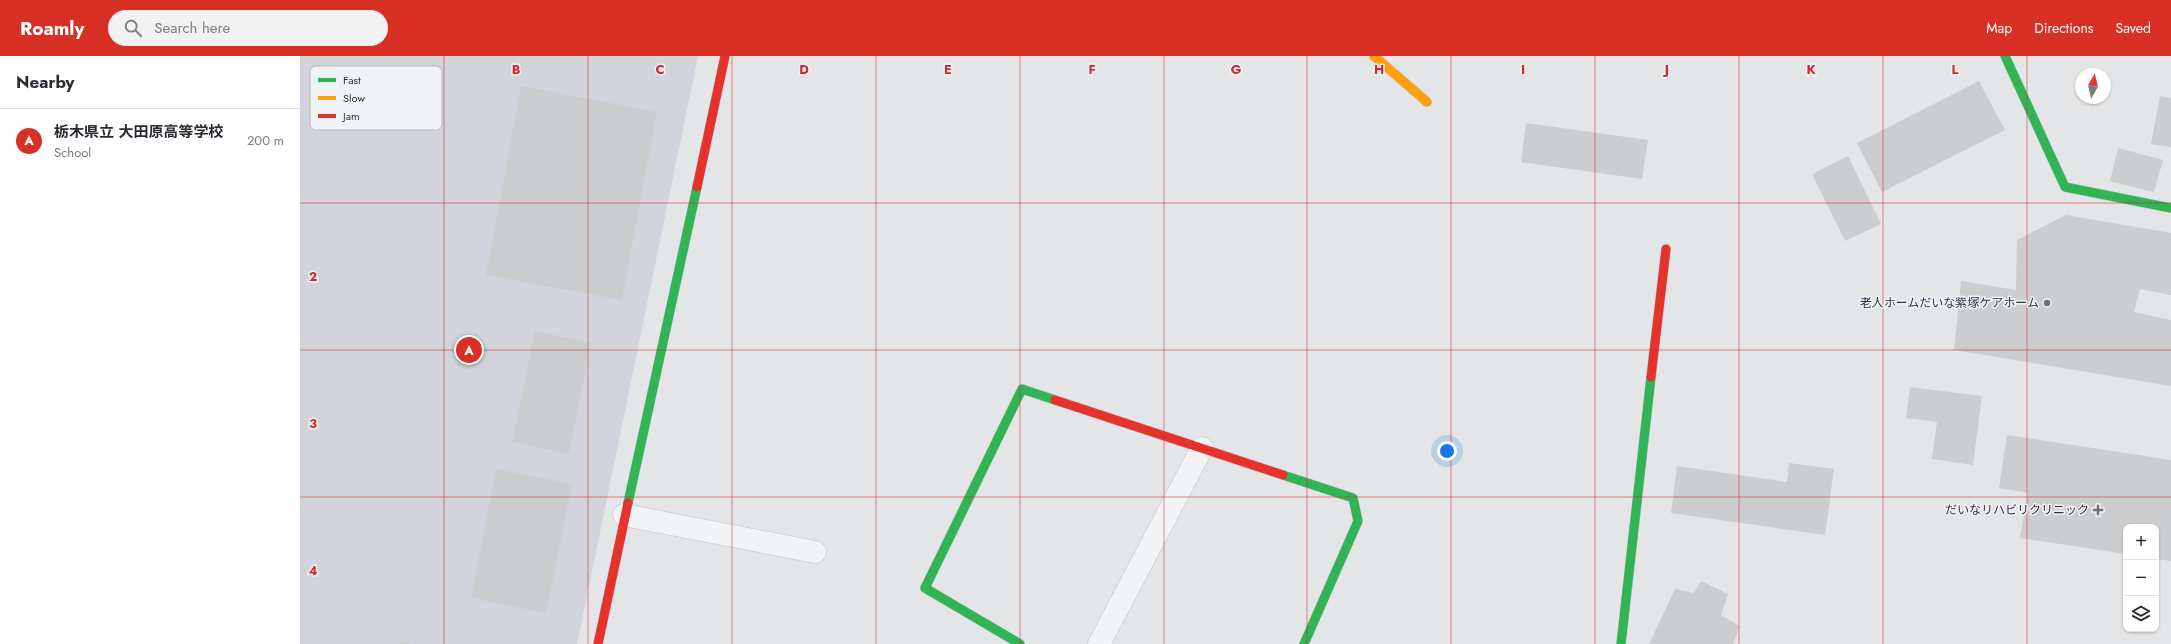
<!DOCTYPE html>
<meta charset="utf-8">
<style>
:root{--surface:#fff;--page:#f2f2f3;--text:#2b2b33;--muted:#7c7c81;--line:#e1e1e2;--accent:#d93025}
body{margin:0;font-family:Jost,"Noto Sans JP",sans-serif;background:var(--page);color:var(--text)}
.controls{position:absolute;right:12px;bottom:12px;display:grid;overflow:hidden;border-radius:8px;box-shadow:0 1px 3px #0004}
.controls button{width:36px;height:36px;display:grid;place-items:center;padding:0;border:0;border-bottom:1px solid var(--line);background:var(--surface);color:var(--text);font:20px sans-serif}
.compass{position:absolute;left:1775px;top:12px;width:36px;height:36px;border-radius:50%;background:var(--surface);box-shadow:0 1px 3px #0004;rotate:8deg}
.you{position:absolute;left:1147px;top:395px;width:14px;height:14px;margin:-10px;border:3px solid #fff;border-radius:50%;background:#1a73e8;box-shadow:0 0 0 6px #1a73e833}
.badge{display:grid;place-items:center;width:26px;height:26px;border-radius:50%;background:var(--accent);color:#fff;font-size:13px;font-weight:700}
.pin{position:absolute;translate:-50% -50%;border:2px solid #fff;box-shadow:0 1px 4px #0006}
.list{margin:0;padding:0;list-style:none}
h2{display:flex;justify-content:space-between;align-items:center;height:52px;margin:0;padding:0 16px;font-size:17px}
h2 small{font-size:13px;font-weight:400;color:var(--muted)}
.list li{display:grid;grid-template-columns:26px 1fr auto;gap:12px;align-items:center;box-sizing:border-box;height:64px;padding:0 16px;border-top:1px solid var(--line)}
.list b{display:block;font-size:15px;white-space:nowrap}
.list p{margin:0;font-size:13px;white-space:nowrap;color:var(--muted)}
.list em{font-size:13px;font-style:normal;color:var(--muted)}
.icon{flex:none;width:22px;height:22px;fill:none;stroke:currentColor;stroke-width:2;stroke-linecap:round;stroke-linejoin:round}
.map{position:relative;flex:none;width:1871px;height:588px;overflow:hidden}
header{display:flex;align-items:center;gap:24px;box-sizing:border-box;height:56px;padding:0 20px;background:var(--accent);color:#fff}
header strong{font-size:19px}
nav{display:flex;gap:22px;margin-inline-start:auto;font-size:14px}
.search{width:280px;height:36px;background:var(--page);display:flex;align-items:center;gap:10px;box-sizing:border-box;padding:0 14px;border-radius:22px;color:var(--muted);font-size:15px}
main{display:flex}
aside{flex:1;background:var(--surface)}
.map>svg:first-child{display:block}
.built{fill:#d1d4da}
.building{fill:#cbcdcf}
.lines{fill:none;stroke-linecap:round;stroke-linejoin:round}
.street-casing{stroke:#c1c3c5;stroke-width:23}
.fast-casing{stroke:#c1c3c5;stroke-width:10}
.slow-casing{stroke:#c1c3c5;stroke-width:10}
.jam-casing{stroke:#c1c3c5;stroke-width:10}
.street{stroke:#f1f3f4;stroke-width:22}
.fast{stroke:#30b455;stroke-width:9}
.slow{stroke:#ff9f0a;stroke-width:9}
.jam{stroke:#e5322d;stroke-width:9}
.grid{fill:none;stroke:#d62828;stroke-width:1;stroke-opacity:0.55}
.poi-dot{fill:#6b717a;stroke:#f0f3f6;stroke-width:1.5}
.labels{text-anchor:middle;dominant-baseline:central;stroke-width:3;stroke-linejoin:round;paint-order:stroke}
.poi-label{font-size:12px;fill:#2a3340;stroke:#f0f3f6;text-anchor:end}
.key{fill:#f0f3f6;stroke:#b5b9bf;stroke-width:1}
.key-label{font-size:11px;fill:#2a3340}
.grid-label{font-size:13px;text-anchor:middle;font-weight:bold;fill:#d62828;stroke:#f0f3f6;stroke-width:3;stroke-linejoin:round;paint-order:stroke}
</style>
<header>
<strong>Roamly</strong>
<div class="search"><svg class="icon" aria-label="search" viewBox="0 0 24 24"><circle cx="10" cy="10" r="6"/><path d="M15 15l6 6"/></svg>Search here</div>
<nav><a>Map</a><a>Directions</a><a>Saved</a></nav>
</header>
<main>
<aside>
<h2>Nearby<small></small></h2>
<ul class="list">
<li><span class="badge">A</span><div><b>栃木県立 大田原高等学校</b><p>School</p></div><em>200 m</em></li>
</ul>
</aside>
<div class="map">
<svg width="1871" height="588" viewBox="0 0 1871 588">
<rect width="100%" height="100%" fill="#e3e5e7"/>
<path class="built" d="M0 0H398L277 588H0Z"/>
<path class="building" d="M1679 25 1705 74 1582 136 1557 87Z
M221 30 357 56 322 244 186 219Z
M1860 40 1871 42V91L1851 88Z
M1226 67 1348 84 1342 123 1221 106Z
M1818 92 1863 104 1854 136 1810 125Z
M1548 100 1581 168 1545 185 1512 118Z
M1766 159 1871 177V239L1840 233 1834 256 1871 264V330L1654 294 1661 225 1716 234 1717 184Z
M235 275 291 287 269 398 212 386Z
M1610 331 1682 340 1673 409 1632 403 1637 366 1606 362Z
M1707 379 1871 404V505L1856 503V471H1826V498L1720 482 1728 437 1699 432Z
M1489 407 1534 413 1525 479 1371 457 1377 410 1487 426Z
M196 413 272 428 246 557 171 542Z
M1401 525 1428 538 1421 559 1440 570 1433 588H1349L1375 533 1394 537Z
M100 585 110 587V588H100Z"/>
<g class="lines">
<g class="street-casing">
<path id="street" d="M324 459 515 496
M799 588 902 392"/>
</g>
<g class="fast-casing">
<path id="fast" d="M1705 0 1765 131 1871 152
M983 419 1053 442 1058 465 1004 588
M328 447 397 131
M720 588 625 532 722 333 755 344
M1321 588 1351 321"/>
</g>
<g class="slow-casing">
<path id="slow" d="M1074 0 1127 46"/>
</g>
<g class="jam-casing">
<path id="jam" d="M397 131 425 0
M1351 321 1366 193
M755 344 983 419
M298 588 328 447"/>
</g>
<use href="#street" class="street"/>
<use href="#fast" class="fast"/>
<use href="#slow" class="slow"/>
<use href="#jam" class="jam"/>
</g>
<path class="grid" d="M144 0V588M288 0V588M432 0V588M576 0V588M720 0V588M864 0V588M1007 0V588M1151 0V588M1295 0V588M1439 0V588M1583 0V588M1727 0V588M0 147H1871M0 294H1871M0 441H1871"/>
<g class="poi-dot">
<circle cx="1747" cy="247" r="4"/>
<path d="M1796 448h4v4h4v4h-4v4h-4v-4h-4v-4h4z"/>
</g>
<g class="labels">
<g class="poi-label">
<text x="1739" y="247">老人ホームだいな紫塚ケアホーム</text>
<text x="1789" y="454">だいなリハビリクリニック</text>
</g>
</g>
<rect x="10" y="10" width="132" height="64" rx="6" class="key"/>
<rect x="18" y="22" width="18" height="4" fill="#30b455"/>
<rect x="18" y="40" width="18" height="4" fill="#ff9f0a"/>
<rect x="18" y="58" width="18" height="4" fill="#e5322d"/>
<g class="key-label">
<text x="43" y="28">Fast</text>
<text x="43" y="46">Slow</text>
<text x="43" y="64">Jam</text>
</g>
<g class="grid-label">
<text x="216" y="18">B</text>
<text x="360" y="18">C</text>
<text x="504" y="18">D</text>
<text x="648" y="18">E</text>
<text x="792" y="18">F</text>
<text x="936" y="18">G</text>
<text x="1079" y="18">H</text>
<text x="1223" y="18">I</text>
<text x="1367" y="18">J</text>
<text x="1511" y="18">K</text>
<text x="1655" y="18">L</text>
<text x="13" y="225">2</text>
<text x="13" y="372">3</text>
<text x="13" y="519">4</text>
</g>
</svg>
<div class="controls">
<button>+</button>
<button>−</button>
<button><svg class="icon" aria-label="layers" viewBox="0 0 24 24"><path d="M12 4l9 5-9 5-9-5zM3 14l9 5 9-5"/></svg></button>
</div>
<svg class="compass" viewBox="-18 -18 36 36"><path d="M0-13l5 13h-10z" fill="#e53935"/><path d="M0 13l5-13h-10z" fill="#7c7c81"/></svg>
<div class="you"></div>
<div class="pin badge" style="left:169px;top:294px">A</div>
</div>
</main>
